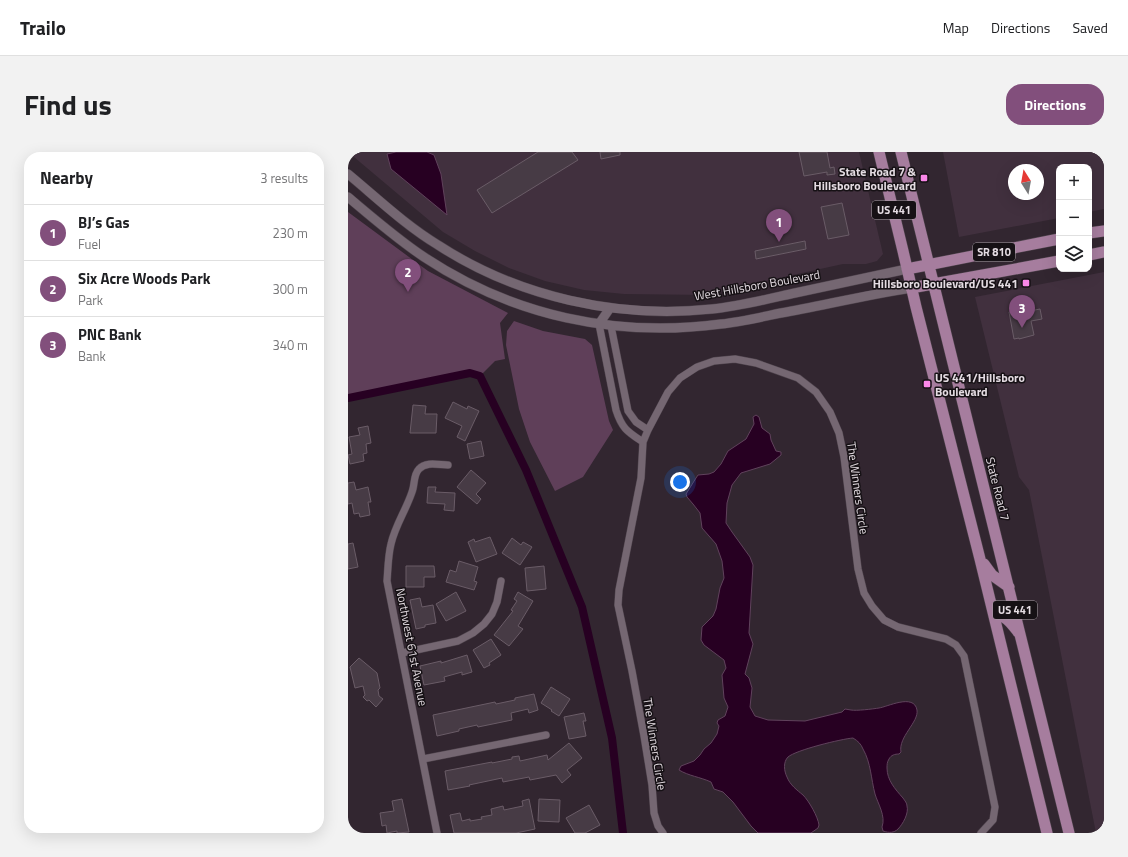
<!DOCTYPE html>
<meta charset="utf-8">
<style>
:root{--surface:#fff;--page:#f2f2f2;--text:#202124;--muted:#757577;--line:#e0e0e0;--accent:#824f7c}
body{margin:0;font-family:"Titillium Web",sans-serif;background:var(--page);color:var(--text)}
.controls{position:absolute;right:12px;top:12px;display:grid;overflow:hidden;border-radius:8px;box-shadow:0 4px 16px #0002}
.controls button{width:36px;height:36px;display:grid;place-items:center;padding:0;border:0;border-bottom:1px solid var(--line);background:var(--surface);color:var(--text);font:20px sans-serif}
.compass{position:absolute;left:660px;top:12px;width:36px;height:36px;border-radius:50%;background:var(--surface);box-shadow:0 4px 16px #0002;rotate:349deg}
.you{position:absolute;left:332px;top:330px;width:14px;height:14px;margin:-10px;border:3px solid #fff;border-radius:50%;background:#1a73e8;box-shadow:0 0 0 6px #1a73e833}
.badge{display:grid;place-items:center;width:26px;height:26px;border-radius:50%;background:var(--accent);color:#fff;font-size:13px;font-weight:700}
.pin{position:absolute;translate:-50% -33px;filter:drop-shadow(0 1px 2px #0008)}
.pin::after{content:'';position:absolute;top:21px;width:14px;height:12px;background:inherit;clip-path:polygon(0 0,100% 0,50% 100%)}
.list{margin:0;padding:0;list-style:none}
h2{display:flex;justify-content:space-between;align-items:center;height:52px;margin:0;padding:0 16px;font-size:17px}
h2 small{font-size:13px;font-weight:400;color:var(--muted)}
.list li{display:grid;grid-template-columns:26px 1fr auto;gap:12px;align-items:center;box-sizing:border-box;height:56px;padding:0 16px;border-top:1px solid var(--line)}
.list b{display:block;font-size:15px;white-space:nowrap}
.list p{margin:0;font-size:13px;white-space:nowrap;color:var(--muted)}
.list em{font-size:13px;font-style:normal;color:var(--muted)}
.icon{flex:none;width:22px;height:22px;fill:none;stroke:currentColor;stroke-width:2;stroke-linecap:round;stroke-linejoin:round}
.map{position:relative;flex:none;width:756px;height:681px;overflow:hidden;border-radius:16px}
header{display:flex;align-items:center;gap:24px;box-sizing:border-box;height:56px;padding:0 20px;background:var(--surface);border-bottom:1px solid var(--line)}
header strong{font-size:19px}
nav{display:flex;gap:22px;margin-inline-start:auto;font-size:14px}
.intro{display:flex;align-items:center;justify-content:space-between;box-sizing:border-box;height:96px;padding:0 24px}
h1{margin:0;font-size:28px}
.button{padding:10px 18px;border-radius:16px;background:var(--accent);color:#fff;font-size:14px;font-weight:700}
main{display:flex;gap:24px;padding:0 24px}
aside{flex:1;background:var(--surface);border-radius:16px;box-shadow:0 4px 16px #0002}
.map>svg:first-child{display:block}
.built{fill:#41303e;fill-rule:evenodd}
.green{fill:#5f3f59}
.water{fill:#270022;stroke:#60425c}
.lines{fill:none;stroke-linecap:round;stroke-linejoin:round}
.canal{stroke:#270022;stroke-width:8}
.building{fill:#473b45;stroke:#6a5c67}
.minor-casing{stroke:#4f444d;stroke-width:8}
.tertiary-casing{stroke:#4f444d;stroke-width:10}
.primary-casing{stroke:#4f444d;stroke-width:12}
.minor{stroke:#756772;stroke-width:7}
.tertiary{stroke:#756772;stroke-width:9}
.primary{stroke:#a67d9e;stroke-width:11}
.poi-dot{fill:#fa87e8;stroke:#161115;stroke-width:1.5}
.labels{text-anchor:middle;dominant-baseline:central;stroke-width:3;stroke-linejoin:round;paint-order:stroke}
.shield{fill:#161115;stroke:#a69fa4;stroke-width:1}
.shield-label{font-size:11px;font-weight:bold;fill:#e4dce2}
.poi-label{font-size:12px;font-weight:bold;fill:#e4dce2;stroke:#161115;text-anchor:end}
.street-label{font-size:12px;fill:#e4dce2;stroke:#161115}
</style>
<header>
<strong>Trailo</strong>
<nav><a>Map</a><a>Directions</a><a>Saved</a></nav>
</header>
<div class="intro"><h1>Find us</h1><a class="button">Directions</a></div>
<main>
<aside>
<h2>Nearby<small>3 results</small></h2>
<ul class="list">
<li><span class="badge">1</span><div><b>BJ’s Gas</b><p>Fuel</p></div><em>230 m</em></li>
<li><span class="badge">2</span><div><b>Six Acre Woods Park</b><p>Park</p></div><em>300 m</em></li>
<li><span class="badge">3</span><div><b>PNC Bank</b><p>Bank</p></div><em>340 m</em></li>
</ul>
</aside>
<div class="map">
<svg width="756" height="681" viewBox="0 0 756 681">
<rect width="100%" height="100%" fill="#322630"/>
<path class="built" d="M0 0H511L535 102 529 109 518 112H495L417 129 361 143 276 142 236 138 197 129 161 116 127 99 95 80Z
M595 0H756V57L741 60V15H711V66L611 85ZM666 18H690V42H666Z
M756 120V681H748L681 338 671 325 627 145Z"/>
<path class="green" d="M0 60 80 119 160 161 152 171 157 207 147 209 132 224 122 221 0 246Z
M166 169 195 179 237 187 244 193 261 269 265 278 235 325 207 339 182 290 171 257 158 193 159 179Z"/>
<path class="water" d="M48 0H79L86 3 93 22 99 63 43 17 39 2Z
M408 263 411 265 414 276 422 282 423 288 428 299 433 300V303L422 312 393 321 384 333 379 351 378 371 384 380 402 405 405 413 401 481 405 492 397 522 401 526 404 536 402 555 407 564 420 568 457 569 494 560 497 557C499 557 501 558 503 558 508 559 525 557 531 556 539 555 566 541 569 558 571 570 550 585 553 600L551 602C547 602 543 603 541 607 539 610 539 613 539 616 539 628 547 637 555 646 557 649 559 651 559 654 561 661 555 672 550 677 546 681 541 681 535 679L534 675C538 664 530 652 527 642 523 627 523 611 515 597 513 592 510 589 505 586 493 587 448 598 440 605 435 610 436 619 439 625 442 633 449 638 455 643 461 649 470 665 471 673L470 676 463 681H410L403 674 385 650 375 640 366 637 363 630C352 625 341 624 331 618L333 614 346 609 352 603 356 597 363 591 369 582 371 574 369 571 370 568 377 564 380 555 376 546 374 523 378 516 376 508 356 493 353 488 354 475 365 464 368 457 372 436 376 426 374 409 368 392 354 376 352 361 345 352 339 345 338 342 348 326 350 323 361 322 366 320 373 312 380 299 398 287 406 272 405 265Z"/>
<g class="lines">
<path class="canal" d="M0 246 122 221 132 224 178 318 234 455 264 586 275 681"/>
</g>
<path class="building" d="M190 0H224L230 8 144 61 129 38Z
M252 0H272V3L253 7Z
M451 0H479L482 16 486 15 487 22 479 23V20L456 24Z
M494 51 501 83 480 87 473 55Z
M457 89 458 97 408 107 407 99Z
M673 157V159L682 157V159L692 157 694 167 683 169 686 183 671 187V186L666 187 661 160Z
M105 250 119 257 120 254 131 259 117 289 109 285 114 274 97 266Z
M65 253 78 254 77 262H89L88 281H62Z
M20 274 23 291 18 292 19 301 15 302 16 309 2 312 0 303 4 302 1 285 12 283 10 276Z
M133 289 136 304 122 307 119 292Z
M123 318 138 331 128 342 133 347 129 352 109 335Z
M6 330 8 338 20 335 23 350H20L22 363 12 365 11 361 6 362 4 351 0 352V331Z
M80 335H88L87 340 107 341 106 359 96 358 97 352 79 351Z
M142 385 149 402 128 410 120 390 126 387 127 390Z
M164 386 173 393 175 390 184 395 172 413 154 401Z
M5 391 10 415 0 417V392Z
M111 409 130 415 126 429 129 430 126 438 98 430 102 418 108 420Z
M58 414H86L87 425H76V435H58Z
M196 414 198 437 179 439 177 416Z
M108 440 118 459 98 469 88 452Z
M170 440 185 449 170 474 175 477 161 494 146 483 165 459 163 458 169 449 166 447Z
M72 446 74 455 85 453 88 471 77 473V475L68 477 62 448Z
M143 487 153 503 141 511 142 513 136 516 125 498Z
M119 503 124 520 114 523V520L96 525 97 529 76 533 72 514 93 509V511Z
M11 506 29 521 32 536 30 538 31 544 35 547 28 555 21 548 19 549 15 545 17 543 15 534 7 536 2 515Z
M203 535 222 547 211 564 203 559 204 558 193 551Z
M186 542 190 558 181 561 180 557 163 561 164 568 130 575 129 573 111 577V579L89 584 85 563 147 550 148 552 167 548V546Z
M236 561 238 569H235L238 584 221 587 216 565Z
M221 591 234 606 219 618 223 623 214 631 208 623 182 628 181 625 155 630 154 626 121 633 122 634 100 638 97 619 144 610V611L164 607V605L171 604 172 609 199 603 200 608Z
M54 647 61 680 49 681V679L39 681 38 673 34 674 32 661 46 659 44 649Z
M181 647 187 677 168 681H106L102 663 112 661 114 669 122 667V669L134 667 133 665 144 663 143 657 155 654 156 658 175 654 174 649Z
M191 647 212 648 211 670 190 669Z
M241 653 252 673 237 681H227L218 666Z"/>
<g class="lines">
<g class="minor-casing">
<path id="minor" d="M251 172 268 258C274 277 280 280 295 290
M263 174 280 259 288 270 300 278
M54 501 110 489 125 481 136 472 144 462 149 450 153 429
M75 607 198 583
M89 681 39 429C40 417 40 404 43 392 47 374 58 358 64 340 67 333 65 323 71 317 78 309 91 313 100 313
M315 681 310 674 306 661 304 633 296 584 284 519 270 453 271 438 293 326 295 290 300 278 320 240 332 226 349 215 366 209 387 207 408 211 450 226 468 240 482 260 491 281 496 305 510 417 516 441 524 454 536 468 550 475 598 487 608 493 616 504 647 655 645 668 633 681"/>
</g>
<g class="tertiary-casing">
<path id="tertiary" d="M0 22C29 46 57 73 90 93 170 145 269 167 364 157 392 154 420 147 447 141 484 133 522 125 559 117
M0 45C25 66 49 87 76 105 165 164 268 186 373 172 393 170 413 165 433 161 476 153 520 143 563 136
M251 172 262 156"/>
</g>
<g class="primary-casing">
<path id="primary" d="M531 0 555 99 568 155 632 407 699 681
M553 0 721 681
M741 81 756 79
M741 103 756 100
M559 117 711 87
M563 136 711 109
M636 412 644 423 661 435
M646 463C658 463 663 471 670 480"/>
</g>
<use href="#minor" class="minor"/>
<use href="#tertiary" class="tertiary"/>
<use href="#primary" class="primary"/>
</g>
<g class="poi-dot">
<rect x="572" y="22" width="8" height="8" rx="2"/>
<rect x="674" y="127" width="8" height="8" rx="2"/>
<rect x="575" y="228" width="8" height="8" rx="2"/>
</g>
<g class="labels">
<g class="shield">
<rect x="524" y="49" width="44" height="18" rx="3"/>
<rect x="625" y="91" width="42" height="18" rx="3"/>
<rect x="645" y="449" width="44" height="18" rx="3"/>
</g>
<g class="shield-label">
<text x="546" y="58">US 441</text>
<text x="646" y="100">SR 810</text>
<text x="667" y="458">US 441</text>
</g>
<g class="poi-label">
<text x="568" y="19">State Road 7 &amp;<tspan x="568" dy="14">Hillsboro Boulevard</tspan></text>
<text x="670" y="131">Hillsboro Boulevard/US 441</text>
<text x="587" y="225" text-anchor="start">US 441/Hillsboro<tspan x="587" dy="14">Boulevard</tspan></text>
</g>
<g class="street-label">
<text transform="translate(409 133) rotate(-10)">West Hillsboro Boulevard</text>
<text transform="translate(510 336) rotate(82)">The Winners Circle</text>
<text transform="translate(650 337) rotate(76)">State Road 7</text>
<text transform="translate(64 495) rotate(79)">Northwest 61st Avenue</text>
<text transform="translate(307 592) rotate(81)">The Winners Circle</text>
</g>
</g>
</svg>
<div class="controls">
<button>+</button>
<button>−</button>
<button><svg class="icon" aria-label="layers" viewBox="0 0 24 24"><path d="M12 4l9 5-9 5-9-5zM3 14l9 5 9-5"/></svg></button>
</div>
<svg class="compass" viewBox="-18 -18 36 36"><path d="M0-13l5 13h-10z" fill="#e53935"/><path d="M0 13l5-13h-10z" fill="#757577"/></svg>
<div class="you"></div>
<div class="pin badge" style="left:431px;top:90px">1</div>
<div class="pin badge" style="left:60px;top:140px">2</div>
<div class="pin badge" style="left:674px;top:176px">3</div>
</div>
</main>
